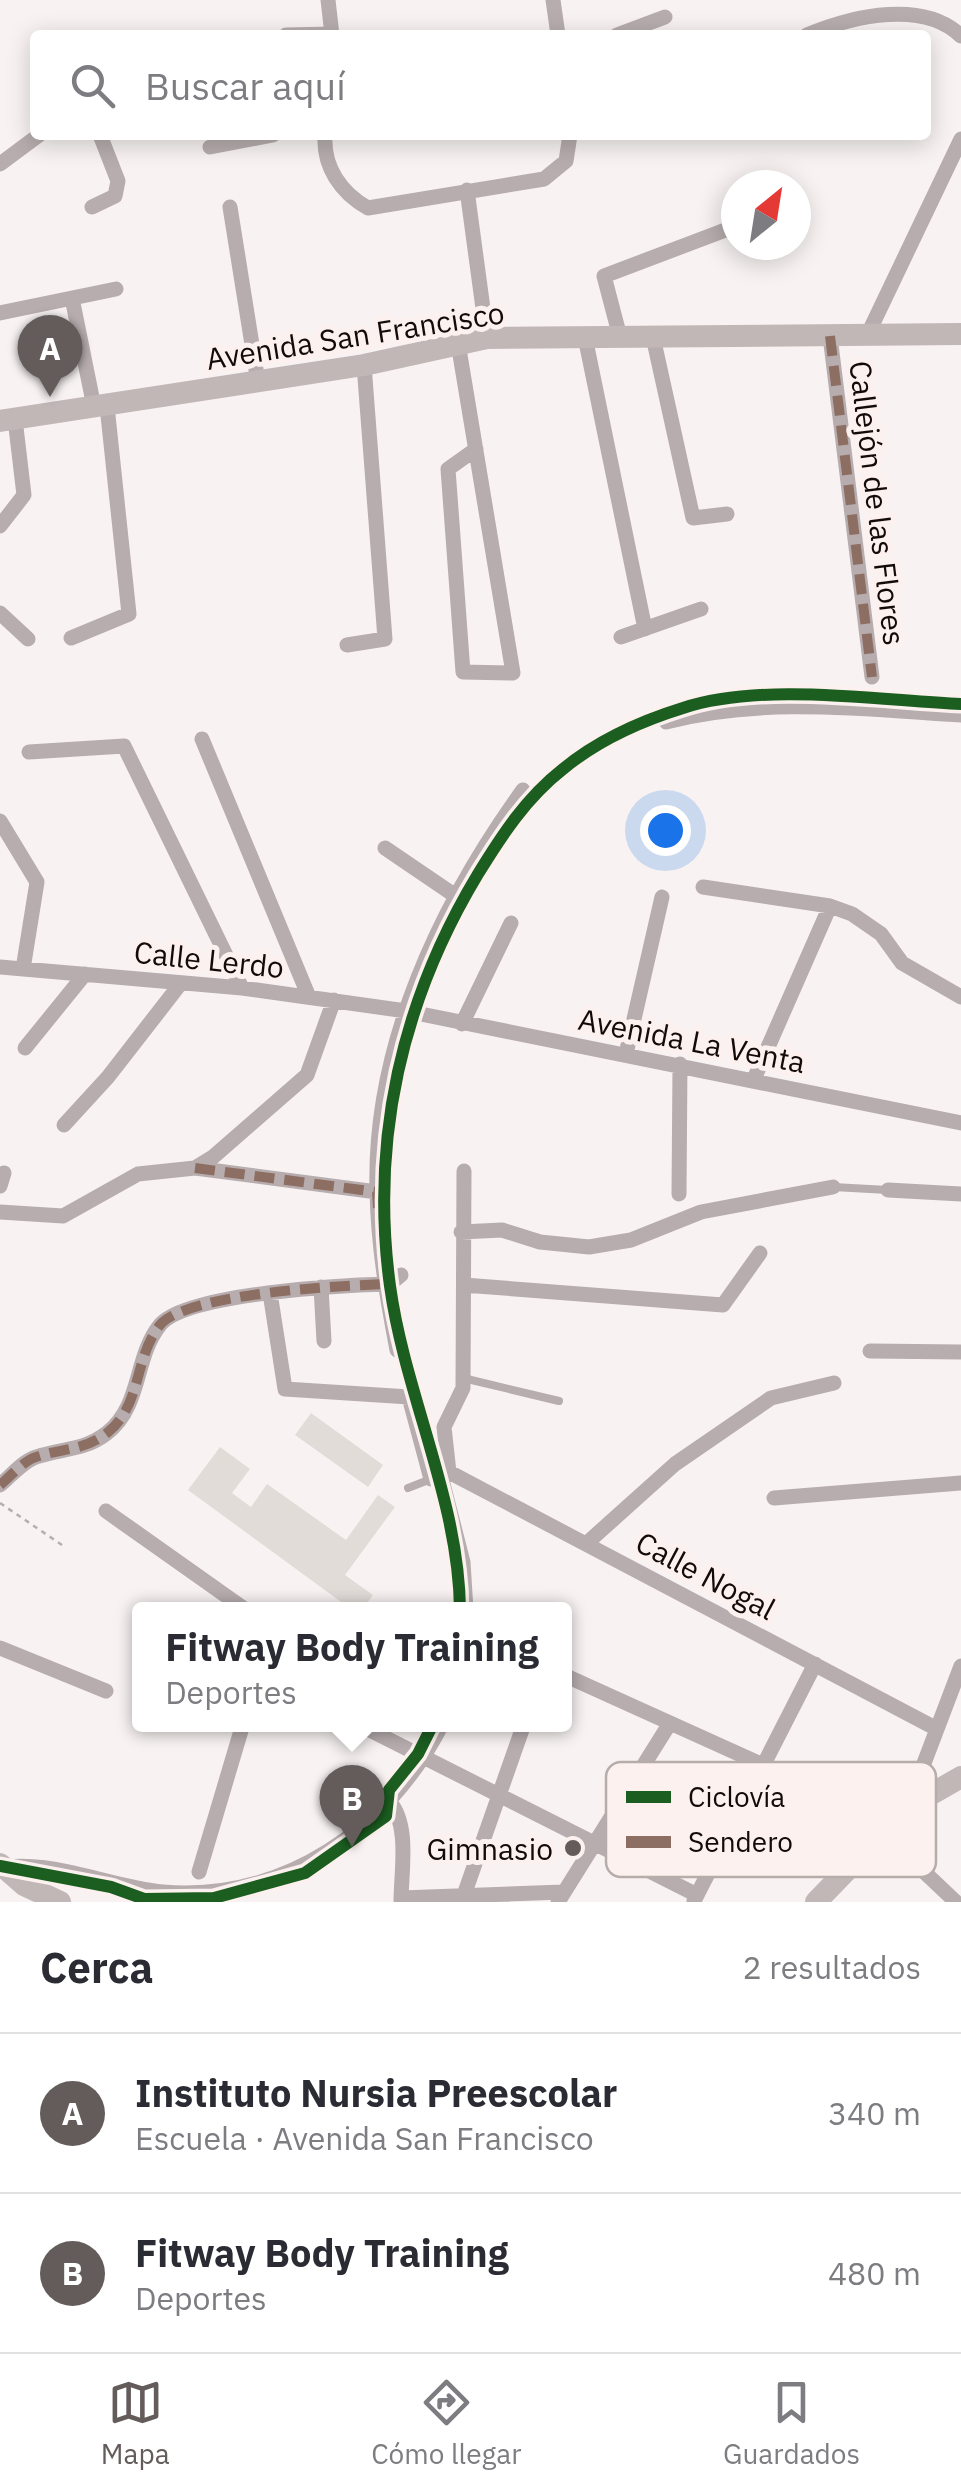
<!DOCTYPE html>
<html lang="es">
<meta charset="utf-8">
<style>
:root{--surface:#fff;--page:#f2f2f3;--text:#2b2b33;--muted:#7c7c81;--line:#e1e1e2;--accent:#635c5b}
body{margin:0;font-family:"IBM Plex Sans",sans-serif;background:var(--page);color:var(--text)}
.compass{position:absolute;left:721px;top:170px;width:90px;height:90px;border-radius:50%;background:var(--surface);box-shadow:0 5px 25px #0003;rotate:30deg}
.you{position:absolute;left:665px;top:830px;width:35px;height:35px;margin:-25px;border:8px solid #fff;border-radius:50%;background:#1a73e8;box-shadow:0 0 0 15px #1a73e833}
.badge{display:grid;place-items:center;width:65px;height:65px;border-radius:50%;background:var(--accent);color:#fff;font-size:32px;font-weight:700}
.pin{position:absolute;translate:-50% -82px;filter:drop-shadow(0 2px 5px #0008)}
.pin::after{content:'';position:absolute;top:52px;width:35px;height:30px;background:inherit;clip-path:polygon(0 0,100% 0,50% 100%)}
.popup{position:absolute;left:132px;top:1602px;width:440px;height:130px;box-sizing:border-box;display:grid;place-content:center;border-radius:10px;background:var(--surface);filter:drop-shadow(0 2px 8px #0005);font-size:32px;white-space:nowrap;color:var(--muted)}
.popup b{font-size:38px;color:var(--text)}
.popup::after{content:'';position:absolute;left:50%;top:100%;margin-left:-20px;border:20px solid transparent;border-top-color:var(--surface)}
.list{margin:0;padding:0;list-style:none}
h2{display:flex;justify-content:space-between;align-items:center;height:130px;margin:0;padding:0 40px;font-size:42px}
h2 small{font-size:32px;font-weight:400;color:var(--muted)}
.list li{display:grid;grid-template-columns:65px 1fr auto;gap:30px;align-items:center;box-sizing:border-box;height:160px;padding:0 40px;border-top:2px solid var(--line)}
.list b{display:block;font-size:38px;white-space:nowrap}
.list p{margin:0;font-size:32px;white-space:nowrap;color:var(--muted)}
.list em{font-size:32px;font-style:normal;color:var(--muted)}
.icon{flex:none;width:55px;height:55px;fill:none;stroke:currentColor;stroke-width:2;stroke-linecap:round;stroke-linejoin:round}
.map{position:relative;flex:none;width:961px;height:1902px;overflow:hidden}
.search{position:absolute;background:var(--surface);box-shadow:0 5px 25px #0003;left:30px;right:30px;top:30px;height:110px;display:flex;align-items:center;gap:25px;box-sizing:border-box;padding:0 35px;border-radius:10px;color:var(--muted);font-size:38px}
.sheet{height:450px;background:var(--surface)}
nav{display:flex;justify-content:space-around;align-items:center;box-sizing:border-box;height:140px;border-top:2px solid var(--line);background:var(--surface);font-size:28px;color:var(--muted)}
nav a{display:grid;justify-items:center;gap:5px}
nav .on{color:var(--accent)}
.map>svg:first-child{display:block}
.building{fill:#e2dcd9}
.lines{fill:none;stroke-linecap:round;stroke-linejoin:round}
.path{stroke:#b5adae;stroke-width:2.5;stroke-dasharray:5 5;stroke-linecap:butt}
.lane{stroke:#b7adaf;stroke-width:8}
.street{stroke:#b7adaf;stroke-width:15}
.secondary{stroke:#c1b7b7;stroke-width:22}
.quiet{stroke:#8d6e63;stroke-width:10;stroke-dasharray:20 10;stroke-linecap:butt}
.cycleway-casing{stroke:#fcf1ee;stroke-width:19}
.cycleway{stroke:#1b5e20;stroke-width:12}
.poi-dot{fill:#635c5b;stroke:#fcf1ee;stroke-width:4}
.labels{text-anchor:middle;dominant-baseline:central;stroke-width:10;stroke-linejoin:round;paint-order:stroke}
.street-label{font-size:30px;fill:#130b09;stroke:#fcf1ee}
.poi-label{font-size:30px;fill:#130b09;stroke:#fcf1ee;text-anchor:end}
.key{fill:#fcf1ee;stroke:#b6aca9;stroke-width:2.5}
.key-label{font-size:28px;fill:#130b09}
</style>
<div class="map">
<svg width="961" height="1902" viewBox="0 0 961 1902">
<rect width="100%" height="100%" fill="#f8f3f2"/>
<path class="building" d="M311 1413 383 1465 368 1487 295 1435Z
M220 1447 250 1469 232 1493 251 1507 267 1484 346 1540 378 1495 395 1507 345 1575 373 1595 362 1610H352L188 1490Z"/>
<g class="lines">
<path class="path" d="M0 1503 62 1545"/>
<path class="lane" d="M833 1187 888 1190
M463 1378 559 1401
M408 1488 431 1479"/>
<path class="street" d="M328 0 332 35
M553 0 558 35
M286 35 332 34
M617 35 665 17
M807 35C855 15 924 0 961 36
M325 135C323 167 341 193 368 208L544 179 566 161 570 135
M210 147 273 135
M0 164 39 135
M467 190 487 338
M92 207 115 196 118 181 100 135
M230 207 258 382
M72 298 94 407
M0 313 116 289
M830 336 872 677
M867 336 961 139
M585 337 645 629
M620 337 604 276 736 226
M653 337 693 518 727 514
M458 343C476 453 495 563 513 673L463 672 448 469 476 449
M0 526 24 495 15 419
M0 613 28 639
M621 637 701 609
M71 638 129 614 107 406
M347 645 385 639 364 365
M666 722C763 697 862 709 961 715
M202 739 309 997
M29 752 124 746 242 988
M0 821 37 882 23 969
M385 848 460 899
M703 887 830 906 852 914 881 934 902 963 961 997
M0 967 242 988 406 1011 961 1123
M462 1024 511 923
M25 1048 85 974
M626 1054 662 897
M754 1079 830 906
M64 1125 108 1077 181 983
M195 1168 377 1192
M464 1171 463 1388 444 1427 449 1472 937 1729
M0 1186 4 1173
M888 1190 961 1194
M679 1194 680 1064
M0 1212 63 1216 138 1174 195 1168 213 1157 307 1075 334 1000
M461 1232 502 1230 540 1242 589 1247 631 1240 701 1212 833 1187
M464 1285 723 1305 760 1253
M321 1287 324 1341
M270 1293 285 1389 409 1397 431 1479
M397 1350C387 1298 378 1245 377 1191 373 1046 440 905 523 790
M870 1351 961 1352
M441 1476 463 1562 466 1610
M0 1485C10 1477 23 1461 36 1457 62 1448 84 1451 107 1433 142 1406 134 1357 160 1325 186 1293 346 1285 390 1284L401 1275
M774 1498 961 1483
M106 1511 246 1610
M587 1543 675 1464 771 1398 834 1383
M0 1648 106 1691
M564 1675 763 1765
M358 1724 697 1895
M390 1802C410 1826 401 1872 401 1902
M907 1808 961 1666
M883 1833 956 1902
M4 1867C58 1861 110 1887 163 1892 284 1902 389 1829 442 1724
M199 1872 243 1724
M464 1895 524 1724
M401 1898 563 1892
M694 1901 815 1664
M558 1902 670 1723"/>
<path class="secondary" d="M0 421 364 365 487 338 961 334
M0 1864 24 1885 60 1902
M816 1902 907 1808 961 1777"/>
<path class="quiet" d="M830 336 872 677
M195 1168 377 1192 378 1208
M0 1485C10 1477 23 1461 36 1457 62 1448 84 1451 107 1433 142 1406 134 1357 160 1325 186 1293 346 1285 390 1284L396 1279"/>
<g class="cycleway-casing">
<path id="cycleway" d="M460 1610C459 1500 405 1395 390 1286 370 1139 402 1000 478 874 502 835 526 798 563 769 597 741 641 721 683 708 763 682 877 700 961 704
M0 1866 111 1887 144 1899 214 1898 305 1873 386 1816 389 1790 418 1754 433 1724"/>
</g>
<use href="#cycleway" class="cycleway"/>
</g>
<circle class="poi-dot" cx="573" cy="1848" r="10"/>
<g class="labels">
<g class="street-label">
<text transform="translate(355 335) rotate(-9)">Avenida San Francisco</text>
<text transform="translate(878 503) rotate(83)">Callejón de las Flores</text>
<text transform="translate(209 959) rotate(6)">Calle Lerdo</text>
<text transform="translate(692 1040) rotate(11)">Avenida La Venta</text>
<text transform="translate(706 1575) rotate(28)">Calle Nogal</text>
</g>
<g class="poi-label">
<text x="553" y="1848">Gimnasio</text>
</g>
</g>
<rect x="606" y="1762" width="330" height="115" rx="15" class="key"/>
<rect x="626" y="1791" width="45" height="12" fill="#1b5e20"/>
<rect x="626" y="1836" width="45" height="12" fill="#8d6e63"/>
<g class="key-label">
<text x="688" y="1807">Ciclovía</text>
<text x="688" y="1852">Sendero</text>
</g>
</svg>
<svg class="compass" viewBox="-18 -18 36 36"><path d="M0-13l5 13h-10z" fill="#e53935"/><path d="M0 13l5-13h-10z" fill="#7c7c81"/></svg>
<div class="you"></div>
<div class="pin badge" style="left:50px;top:397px">A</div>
<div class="pin badge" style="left:352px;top:1847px">B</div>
<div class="popup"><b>Fitway Body Training</b>Deportes</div>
<div class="search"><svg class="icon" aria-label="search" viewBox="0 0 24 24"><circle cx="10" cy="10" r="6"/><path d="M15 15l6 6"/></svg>Buscar aquí</div>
</div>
<section class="sheet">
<h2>Cerca<small>2 resultados</small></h2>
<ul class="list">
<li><span class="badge">A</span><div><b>Instituto Nursia Preescolar</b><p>Escuela · Avenida San Francisco</p></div><em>340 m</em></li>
<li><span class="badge">B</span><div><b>Fitway Body Training</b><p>Deportes</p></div><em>480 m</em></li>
</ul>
</section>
<nav>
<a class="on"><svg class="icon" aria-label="map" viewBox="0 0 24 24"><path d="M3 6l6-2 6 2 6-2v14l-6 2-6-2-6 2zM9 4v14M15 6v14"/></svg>Mapa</a>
<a><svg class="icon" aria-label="directions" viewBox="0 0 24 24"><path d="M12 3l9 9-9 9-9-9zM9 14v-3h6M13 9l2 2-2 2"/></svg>Cómo llegar</a>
<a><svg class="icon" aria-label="saved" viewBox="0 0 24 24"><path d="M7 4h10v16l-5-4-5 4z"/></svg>Guardados</a>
</nav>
